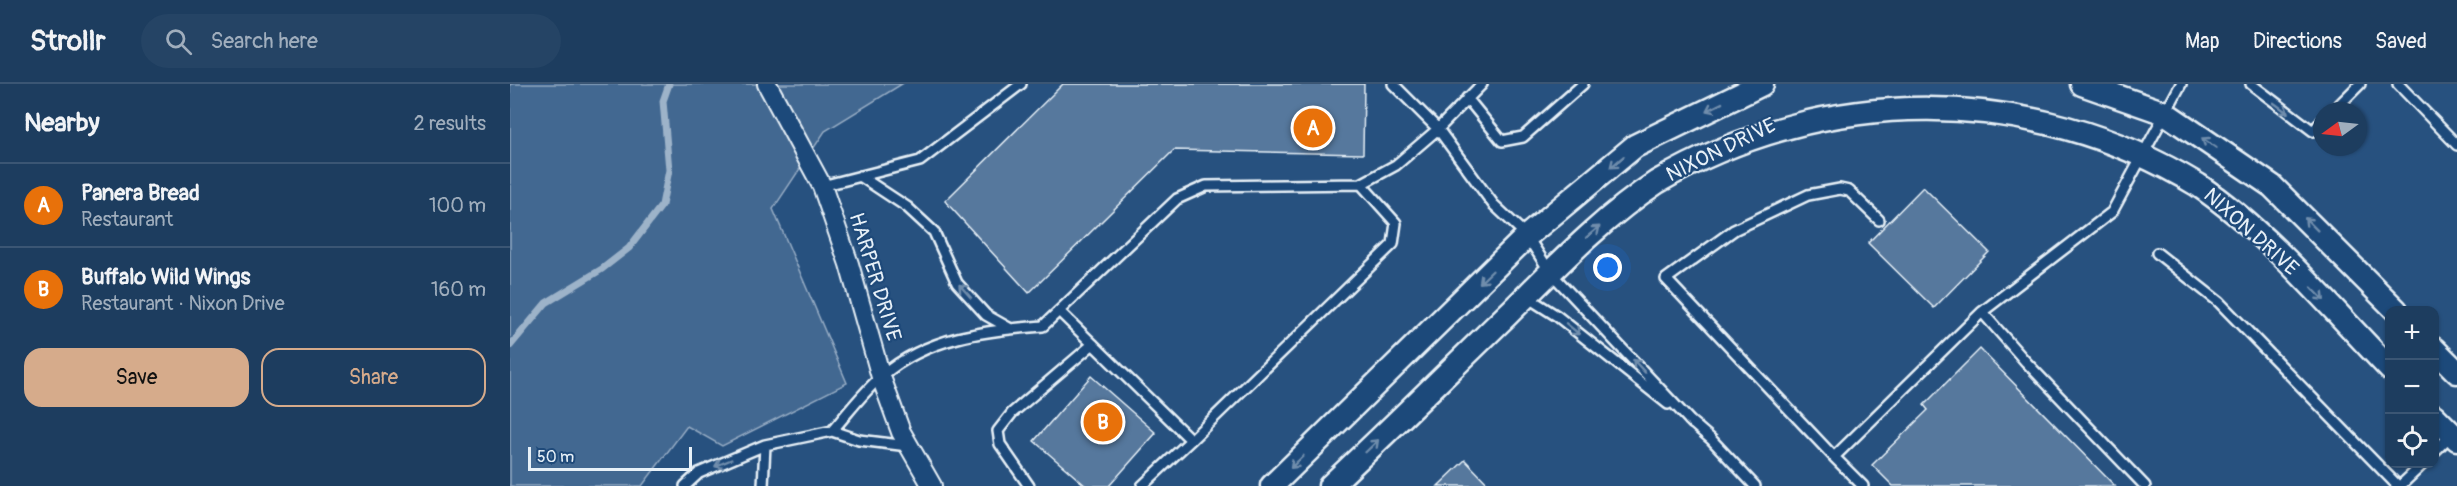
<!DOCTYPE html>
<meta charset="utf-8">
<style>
:root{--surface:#1d3d5f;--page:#254465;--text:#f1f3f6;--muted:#a0aebd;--line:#3b5674;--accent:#d6ab8b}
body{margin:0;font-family:Pangolin,sans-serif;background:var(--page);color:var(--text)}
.controls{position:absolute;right:18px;bottom:18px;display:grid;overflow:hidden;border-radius:12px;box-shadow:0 2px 4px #0004}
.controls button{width:54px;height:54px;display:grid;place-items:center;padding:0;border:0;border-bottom:2px solid var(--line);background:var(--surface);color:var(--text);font:30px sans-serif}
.compass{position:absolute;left:1803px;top:18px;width:54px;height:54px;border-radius:50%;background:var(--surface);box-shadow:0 2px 4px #0004;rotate:255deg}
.scale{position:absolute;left:18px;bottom:15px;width:164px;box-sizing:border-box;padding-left:6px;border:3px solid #e8f1f8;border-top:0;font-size:16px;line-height:21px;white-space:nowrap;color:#e8f1f8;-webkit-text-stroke:4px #1f4a7a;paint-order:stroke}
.you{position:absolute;left:1098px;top:184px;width:21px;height:21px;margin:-15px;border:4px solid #fff;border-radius:50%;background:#1a73e8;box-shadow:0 0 0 9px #1a73e833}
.badge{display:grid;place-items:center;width:39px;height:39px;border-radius:50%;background:var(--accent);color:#fff;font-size:20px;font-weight:700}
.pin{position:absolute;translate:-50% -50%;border:3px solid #fff;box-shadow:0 2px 6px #0006}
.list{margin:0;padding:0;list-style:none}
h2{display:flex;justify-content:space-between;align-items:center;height:78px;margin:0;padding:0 24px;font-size:26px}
h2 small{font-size:20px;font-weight:400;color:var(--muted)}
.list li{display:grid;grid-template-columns:39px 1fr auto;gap:18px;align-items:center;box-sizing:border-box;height:84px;padding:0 24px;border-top:2px solid var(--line)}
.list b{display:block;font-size:22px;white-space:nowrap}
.list p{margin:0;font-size:20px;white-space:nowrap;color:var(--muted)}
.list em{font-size:20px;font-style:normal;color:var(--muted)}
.actions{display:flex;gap:12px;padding:18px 24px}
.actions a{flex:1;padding:14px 0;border:2px solid var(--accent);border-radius:18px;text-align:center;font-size:21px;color:var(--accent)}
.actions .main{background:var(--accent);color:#111}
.icon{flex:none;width:33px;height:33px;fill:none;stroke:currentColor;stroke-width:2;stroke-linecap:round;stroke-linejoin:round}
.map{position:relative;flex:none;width:1947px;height:402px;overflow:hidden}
header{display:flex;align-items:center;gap:36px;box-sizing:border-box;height:84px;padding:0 30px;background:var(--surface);border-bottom:2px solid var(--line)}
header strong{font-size:28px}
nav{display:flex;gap:33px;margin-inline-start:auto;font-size:21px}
.search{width:420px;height:54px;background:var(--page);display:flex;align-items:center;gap:15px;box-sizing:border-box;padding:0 21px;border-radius:33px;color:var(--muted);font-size:22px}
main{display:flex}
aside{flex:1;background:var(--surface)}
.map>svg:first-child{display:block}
.green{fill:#436891;stroke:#96acc4;stroke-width:1.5}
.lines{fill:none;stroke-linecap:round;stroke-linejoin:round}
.stream{stroke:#9db3c9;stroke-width:7}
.building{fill:#57789d;stroke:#e8f1f8;stroke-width:1.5}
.service-casing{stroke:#e8f1f8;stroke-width:14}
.minor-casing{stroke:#e8f1f8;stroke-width:22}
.tertiary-casing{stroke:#e8f1f8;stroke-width:27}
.service{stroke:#1f4a7a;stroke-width:9}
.minor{stroke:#1f4a7a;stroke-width:18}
.tertiary{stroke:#1f4a7a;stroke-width:22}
.oneway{stroke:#6f8dac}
.labels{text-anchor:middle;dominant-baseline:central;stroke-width:4.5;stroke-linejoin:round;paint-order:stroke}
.street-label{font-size:21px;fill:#e8f1f8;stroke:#1f4a7a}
</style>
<header>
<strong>Strollr</strong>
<div class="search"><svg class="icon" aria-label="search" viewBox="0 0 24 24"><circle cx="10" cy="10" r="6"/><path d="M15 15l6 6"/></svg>Search here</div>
<nav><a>Map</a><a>Directions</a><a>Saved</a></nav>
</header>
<main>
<aside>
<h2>Nearby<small>2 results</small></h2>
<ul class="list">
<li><span class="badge" style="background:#e8710a">A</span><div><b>Panera Bread</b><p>Restaurant</p></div><em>100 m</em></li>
<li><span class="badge" style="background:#e8710a">B</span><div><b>Buffalo Wild Wings</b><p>Restaurant · Nixon Drive</p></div><em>160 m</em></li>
</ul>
<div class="actions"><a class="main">Save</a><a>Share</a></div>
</aside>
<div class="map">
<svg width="1947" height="402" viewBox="0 0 1947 402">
<rect width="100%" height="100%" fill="#27517f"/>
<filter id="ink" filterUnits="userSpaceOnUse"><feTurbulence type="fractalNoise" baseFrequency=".0167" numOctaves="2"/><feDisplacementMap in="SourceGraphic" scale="12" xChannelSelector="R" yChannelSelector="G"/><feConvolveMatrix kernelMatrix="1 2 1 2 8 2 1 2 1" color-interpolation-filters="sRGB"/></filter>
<g filter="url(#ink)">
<path class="green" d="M0 0H392L315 47 263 125 337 299 212 362 177 342 132 402H0Z"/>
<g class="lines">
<path class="stream" d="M0 262 36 219 92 185 119 164 152 121 159 86 153 17 159 0"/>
</g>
<path class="building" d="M553 0H854L853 70 664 66 519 209 435 117Z
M1413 103 1479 168 1424 224 1358 159Z
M1470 265 1605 402H1383L1362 381 1418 326 1414 321Z
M581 292 646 349 599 402H576L524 357Z
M955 376 980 402H928Z"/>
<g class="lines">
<g class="service-casing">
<path id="service" d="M883 0 928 45 983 120 1017 152 1040 188 1183 340
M1741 0 1803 47 1812 37
M1888 0 1947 61
M957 14 992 57 1013 53 1073 0
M1823 27 1850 0
M350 92 397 123 424 148 447 199 476 231 499 244
M312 102 410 77 511 0
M1647 169 1709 218 1888 402
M1017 213 1047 232 1158 320
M549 227 681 356 883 160 886 139 851 100
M1472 228 1516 278 1635 402
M1179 336 1201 355 1245 402
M322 347C338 329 353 308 372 292 417 253 476 246 533 242L667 115 696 102 851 100 886 81 928 45 972 0
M1924 368 1942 350
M1324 373 1156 195 1224 146 1298 111 1330 105 1339 107 1369 136
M175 402 189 389 255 361 322 347 349 356 398 362
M253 402 255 361
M519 402 490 360 488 347 502 329 583 260
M632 402 681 356
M1353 402 1324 373 1472 228 1602 128 1671 0
M1890 402 1913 380"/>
</g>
<g class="minor-casing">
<path id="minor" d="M257 0 312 102 339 180 371 293 391 348 422 402"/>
</g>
<g class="tertiary-casing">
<path id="tertiary" d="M1572 0 1655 29 1762 102 1886 226
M1924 265 1947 288
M1924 332 1947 355
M762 402 1017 152 1125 62 1252 0
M820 402C880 346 938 288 997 231 1045 184 1091 135 1147 98 1315 0 1522 0 1688 101 1761 151 1819 222 1880 285"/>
</g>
<use href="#service" class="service"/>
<use href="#minor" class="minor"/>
<use href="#tertiary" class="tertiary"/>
</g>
<defs><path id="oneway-shaft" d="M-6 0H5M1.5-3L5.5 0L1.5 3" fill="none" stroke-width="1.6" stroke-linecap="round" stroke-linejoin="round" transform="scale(1.5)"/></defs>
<g class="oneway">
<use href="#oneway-shaft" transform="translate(1204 23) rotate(154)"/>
<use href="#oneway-shaft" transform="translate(1771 24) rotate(36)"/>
<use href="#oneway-shaft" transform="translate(1699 59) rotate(-146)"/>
<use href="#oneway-shaft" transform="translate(1107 78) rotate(140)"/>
<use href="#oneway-shaft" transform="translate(1801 140) rotate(-135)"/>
<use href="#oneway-shaft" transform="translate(1083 148) rotate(-40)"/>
<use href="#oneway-shaft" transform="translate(976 193) rotate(136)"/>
<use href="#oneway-shaft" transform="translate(455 207) rotate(-132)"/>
<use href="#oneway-shaft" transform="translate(1808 210) rotate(45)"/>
<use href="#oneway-shaft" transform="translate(1063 245) rotate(39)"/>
<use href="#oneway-shaft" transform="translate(1129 282) rotate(-133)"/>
<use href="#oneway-shaft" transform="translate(862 362) rotate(-44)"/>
<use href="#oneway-shaft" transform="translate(787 378) rotate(136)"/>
<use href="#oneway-shaft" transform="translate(213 379) rotate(157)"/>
</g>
</g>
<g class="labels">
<g class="street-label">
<text transform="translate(1211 66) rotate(-26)">NIXON DRIVE</text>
<text transform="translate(1741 148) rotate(42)">NIXON DRIVE</text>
<text transform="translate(365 193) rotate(73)">HARPER DRIVE</text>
</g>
</g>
</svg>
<div class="controls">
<button>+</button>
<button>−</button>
<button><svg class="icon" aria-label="locate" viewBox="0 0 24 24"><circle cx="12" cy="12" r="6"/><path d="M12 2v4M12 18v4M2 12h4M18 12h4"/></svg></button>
</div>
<svg class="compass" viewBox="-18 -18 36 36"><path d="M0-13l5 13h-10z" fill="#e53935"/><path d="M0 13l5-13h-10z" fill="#a0aebd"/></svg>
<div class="scale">50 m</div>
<div class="you"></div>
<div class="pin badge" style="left:803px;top:44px;background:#e8710a">A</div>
<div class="pin badge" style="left:593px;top:338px;background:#e8710a">B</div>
</div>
</main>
